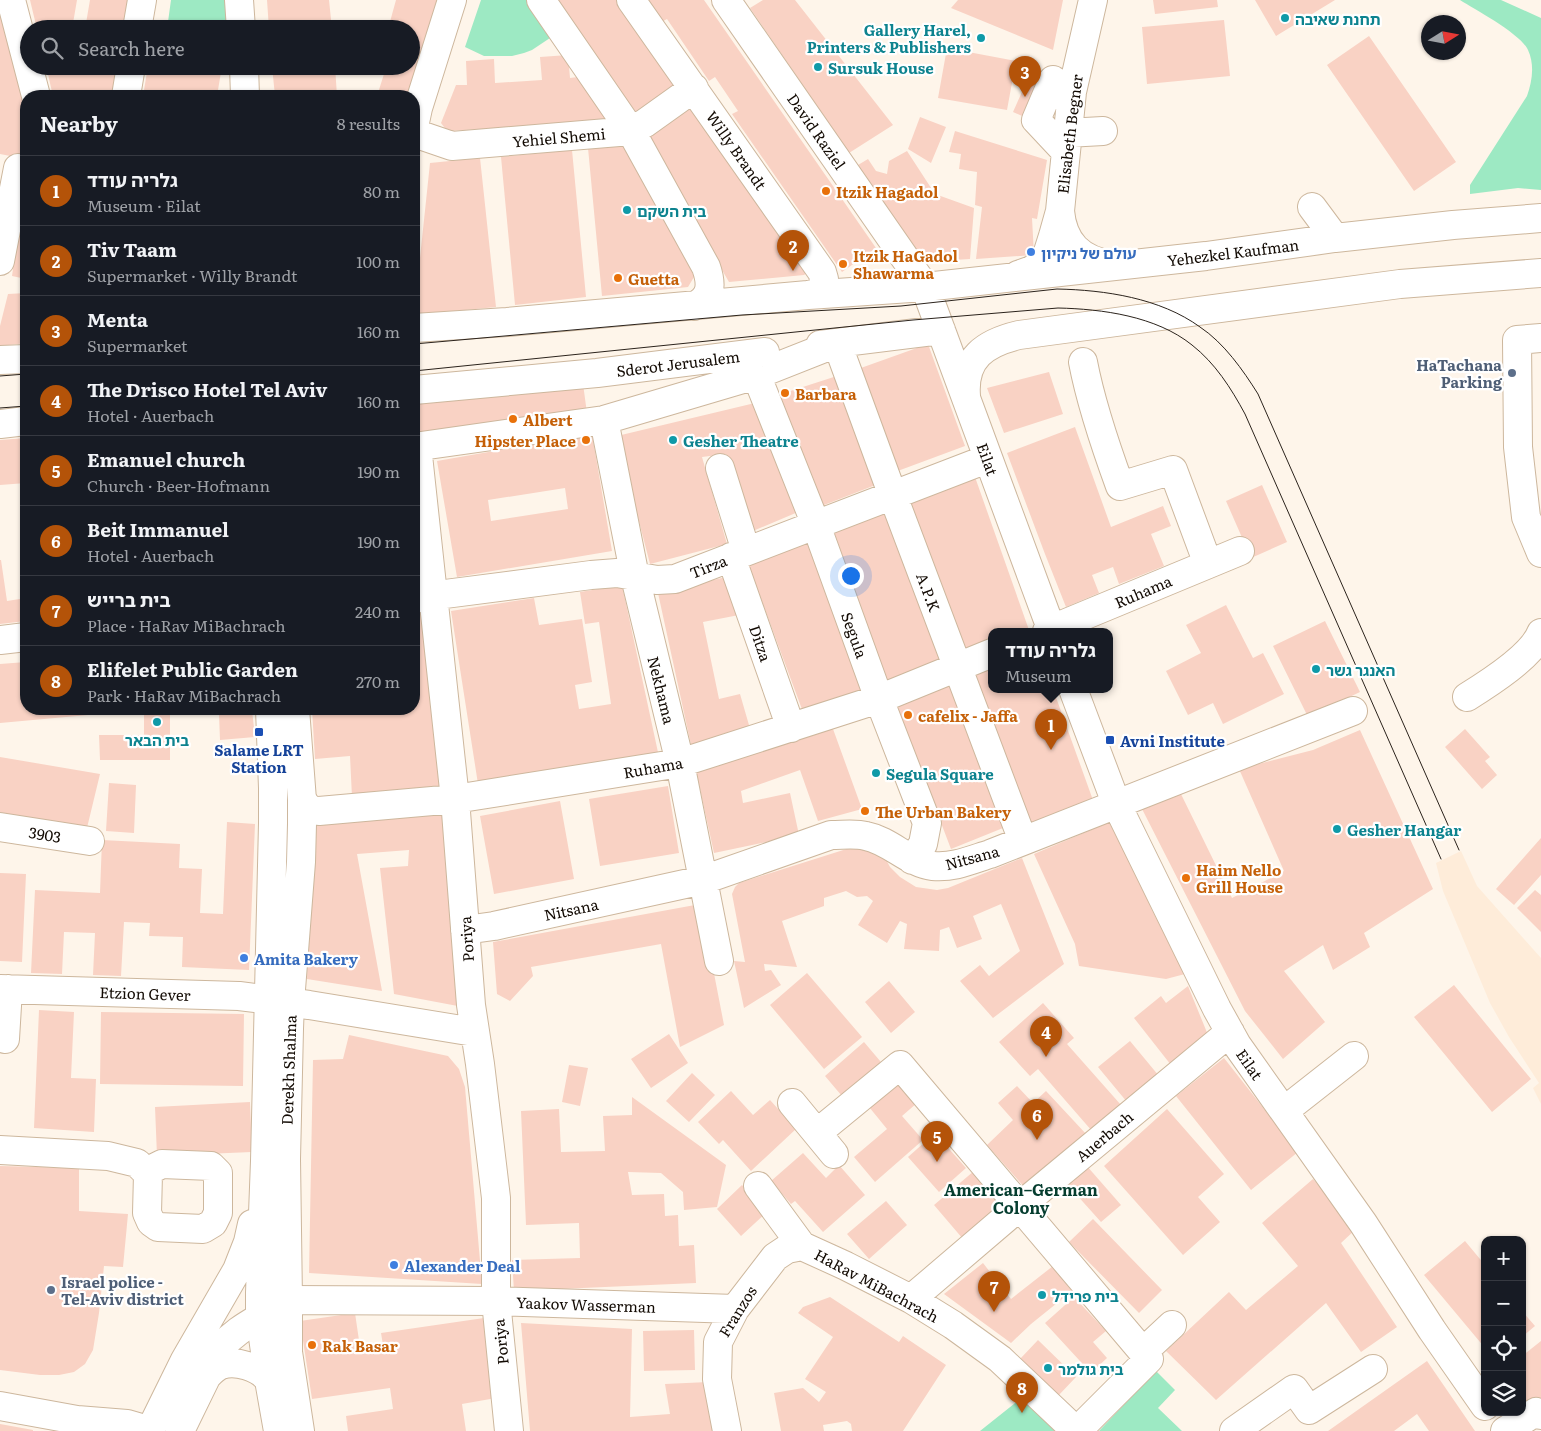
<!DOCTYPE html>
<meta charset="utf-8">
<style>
:root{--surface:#171b24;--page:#20242c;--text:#f1f3f6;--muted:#9ea1a6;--line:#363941;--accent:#b45309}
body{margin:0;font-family:Literata,"Noto Sans Hebrew",serif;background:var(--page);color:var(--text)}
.controls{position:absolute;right:15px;bottom:15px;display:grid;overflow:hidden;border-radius:10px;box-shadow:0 1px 4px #0004}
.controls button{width:45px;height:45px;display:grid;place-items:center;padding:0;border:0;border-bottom:1px solid var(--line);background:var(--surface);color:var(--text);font:25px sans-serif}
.compass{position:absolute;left:1421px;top:15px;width:45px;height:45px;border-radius:50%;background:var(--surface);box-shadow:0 1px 4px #0004;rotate:79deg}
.you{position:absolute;left:850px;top:575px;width:18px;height:18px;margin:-12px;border:4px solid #fff;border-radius:50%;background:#1a73e8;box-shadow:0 0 0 8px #1a73e833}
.badge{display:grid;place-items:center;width:32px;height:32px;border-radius:50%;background:var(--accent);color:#fff;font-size:16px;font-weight:700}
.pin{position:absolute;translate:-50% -41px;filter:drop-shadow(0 1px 2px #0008)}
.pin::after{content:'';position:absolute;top:26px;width:18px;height:15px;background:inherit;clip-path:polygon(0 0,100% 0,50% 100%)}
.popup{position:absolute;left:988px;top:628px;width:125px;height:65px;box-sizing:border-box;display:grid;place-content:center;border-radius:10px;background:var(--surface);filter:drop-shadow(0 1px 4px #0005);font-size:16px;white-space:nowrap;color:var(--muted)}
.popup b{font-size:19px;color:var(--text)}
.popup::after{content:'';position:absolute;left:50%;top:100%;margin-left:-10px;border:10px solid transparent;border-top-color:var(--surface)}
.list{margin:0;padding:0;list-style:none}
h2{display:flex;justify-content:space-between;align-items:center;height:65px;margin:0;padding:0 20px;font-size:21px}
h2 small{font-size:16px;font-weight:400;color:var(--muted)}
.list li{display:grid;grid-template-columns:32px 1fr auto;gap:15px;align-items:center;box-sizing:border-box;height:70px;padding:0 20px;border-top:1px solid var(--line)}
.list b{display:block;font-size:19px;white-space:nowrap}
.list p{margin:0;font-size:16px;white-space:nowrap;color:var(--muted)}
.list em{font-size:16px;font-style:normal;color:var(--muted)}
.icon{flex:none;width:28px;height:28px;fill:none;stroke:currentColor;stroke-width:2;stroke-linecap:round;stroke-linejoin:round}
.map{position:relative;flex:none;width:1541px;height:1431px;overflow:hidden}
.search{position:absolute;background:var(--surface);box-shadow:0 1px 4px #0004;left:20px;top:20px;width:400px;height:55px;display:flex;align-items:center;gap:12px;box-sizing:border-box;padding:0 18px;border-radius:28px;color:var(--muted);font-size:19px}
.panel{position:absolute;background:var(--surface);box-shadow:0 1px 4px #0004;left:20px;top:90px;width:400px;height:625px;border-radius:20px}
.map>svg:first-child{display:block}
.built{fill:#feecd9}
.green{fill:#9de9c3}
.building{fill:#f9d2c4;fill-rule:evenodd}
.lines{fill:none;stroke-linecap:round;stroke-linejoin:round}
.minor-casing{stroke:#cdb79d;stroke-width:30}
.major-casing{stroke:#cdb79d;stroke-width:30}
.minor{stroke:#fff;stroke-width:28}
.major{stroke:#fff;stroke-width:28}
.tram{stroke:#2b231c;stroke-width:1}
.culture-dot{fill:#0f9aa8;stroke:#fff;stroke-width:2}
.food-dot{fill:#e8710a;stroke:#fff;stroke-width:2}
.shop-dot{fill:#3f7fe0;stroke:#fff;stroke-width:2}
.service-dot{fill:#5c6f8a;stroke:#fff;stroke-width:2}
.transit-dot{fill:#1a4fb4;stroke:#fff;stroke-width:2}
.labels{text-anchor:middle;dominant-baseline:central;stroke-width:4.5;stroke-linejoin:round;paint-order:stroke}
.culture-label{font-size:15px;font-weight:bold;fill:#0d838f;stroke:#fff;text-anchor:start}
.street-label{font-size:15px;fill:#120a03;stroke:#fff}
.food-label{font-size:15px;font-weight:bold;fill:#c56008;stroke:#fff;text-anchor:start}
.shop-label{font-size:15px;font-weight:bold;fill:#366cbe;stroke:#fff;text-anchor:start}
.service-label{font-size:15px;font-weight:bold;fill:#4e5e75;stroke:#fff;text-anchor:end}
.transit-label{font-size:15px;font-weight:bold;fill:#164399;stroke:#fff;text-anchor:start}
.neighbourhood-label{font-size:16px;font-weight:bold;fill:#053d2f;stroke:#fff}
</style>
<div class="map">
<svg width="1541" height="1431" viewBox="0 0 1541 1431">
<rect width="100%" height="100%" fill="#fef5ea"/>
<path class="built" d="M1461 851 1477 886 1541 958V1104L1533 1088 1539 1083 1509 1037 1490 1003 1443 891 1436 863Z"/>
<path class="green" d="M171 0H229L231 29H167Z
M481 0H535L556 34 532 50 524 53 512 56H484L465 47Z
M1460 0H1501L1541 18V190L1518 188 1470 194V185L1527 96C1532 82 1535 65 1528 50 1521 34 1476 10 1460 0Z
M1156 1371 1175 1390 1158 1408 1182 1431H1099Z
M1024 1396 1060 1431H980Z"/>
<path class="building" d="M0 0 26 98V159L0 154Z
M30 0H77L72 29H51L36 25Z
M90 0H129L124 29H85Z
M267 0H329L332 29H269Z
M396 0H444L414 96H377L384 74 375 71 377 66H411V29H388Z
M552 0H618L682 88 634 121Z
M644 0H704L876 248 842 272 732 114 738 111 715 77 709 81 667 19 660 23Z
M763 0H795L893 125 849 153 750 8Z
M958 0H1063L1053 50 951 8Z
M1153 0H1217L1218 7 1155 14Z
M1255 0H1335L1276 36Z
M1224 20 1230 76 1147 84 1142 27Z
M1369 36 1456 162 1414 191 1327 65Z
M947 48 1016 61 1007 110 938 98Z
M568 55 570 78 578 77 605 115V122L447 131 441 123 456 85H467L466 61 494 59 495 83 542 80 540 57Z
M46 66H119L114 96H53Z
M148 66H222L217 96H143Z
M272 66H335L337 96H275Z
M1029 76 1057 89 1040 124 1013 112Z
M695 101 807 273 804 275 729 282 644 135Z
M920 117 946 127 931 163 908 149Z
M955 131 1047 160 1037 219 1032 218 1034 255 976 259 982 207 975 205 977 172 959 169 961 154 949 152Z
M624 145 697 272 688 287 602 296 588 148Z
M572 150 586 297 515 305 501 157Z
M907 151 935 194 974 208 970 259 922 262 858 165 868 159 876 171 887 174 889 161Z
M480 158 496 307 414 315 430 163Z
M21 213 26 214V279L12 276Z
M26 293V343L0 346V326L8 294Z
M928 344 965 446 895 472 858 369Z
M1049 372 1063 414 1004 433 987 388Z
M840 375 878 484 819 507 778 395Z
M583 384 587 413 414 438V404Z
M755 403 798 512 753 531 726 454 702 457 727 544 650 564 617 436Z
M1075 427 1111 527 1163 506 1171 526 1151 534 1164 566 1119 584 1113 567 1092 575 1099 593 1066 607 1045 554 1007 453Z
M592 434 612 551 457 577 437 461ZM565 488 568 509 491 521 488 500Z
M26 438V483L0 485V440Z
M975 477 1029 630 992 631V644L964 654 909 500Z
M1262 485 1287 542 1251 558 1226 501Z
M886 510 941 664 888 683 833 529Z
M808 538 864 689 803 712 747 561Z
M0 560H1L7 601 26 598V621L0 624Z
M726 577 739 615 703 622 719 699 740 694 751 732 691 745 658 593Z
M622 585 659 757 478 784 451 611 534 598 539 625 582 619 592 682 575 685 579 709 611 704 599 622 585 624 580 592Z
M1226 605 1253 658 1263 653 1284 694 1223 724 1213 703 1188 715 1166 671 1201 653 1186 625Z
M430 609 449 786 352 797 350 756 315 759 312 709H414V611Z
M1325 621 1360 692 1308 717 1273 646Z
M26 662V709H132V711L0 723V664Z
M992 668V689H1053L1094 803 1030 826 975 674Z
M953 683 1008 826 951 849 896 705Z
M144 709H170V760H100L99 735H144Z
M252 710 255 737 220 740 219 714Z
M833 729 862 809 818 821 800 770 741 791 743 803 790 793 799 835 714 853 696 771Z
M1465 729 1490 757 1485 761 1497 775 1482 789 1445 747Z
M1360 730 1433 889 1364 933 1370 947 1333 970 1323 945 1284 971 1325 1022 1283 1059 1245 1011 1141 807 1179 790 1232 898 1284 871 1239 769 1313 750Z
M0 757 100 774 86 832 0 817Z
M109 783 136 785 134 833 106 831Z
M668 786 679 853 600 866 589 799Z
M560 801 574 879 494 894 480 816Z
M446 813 463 1007 394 994 380 868 408 866 409 850 357 854 382 991 307 979 312 822Z
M1112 821 1152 910 1185 974 1166 979 1079 966 1075 944 1034 854Z
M227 822 255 824 249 970 182 967 183 937 149 936 150 923 124 922 121 976 93 975 95 933 64 932 62 974 31 973 35 890 100 893 102 840 180 844 179 868 202 869 200 913 223 914Z
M1541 838V875L1514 905 1496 889Z
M856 846 883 854 890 867 900 877 916 887 937 890 948 888 1022 858 1064 964 993 1018 960 981 980 965 989 976 1020 951 1001 904 973 916 982 939 957 948 949 927 940 930 939 951 904 949 907 924 900 921 887 943 858 925 873 901 867 896 857 897 846 891 824 898V906L782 921 797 967 764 964 765 971 771 970 781 985 744 1008 734 961 745 962 732 894 735 887 739 883Z
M0 873 26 874 22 962 0 961Z
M1535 890 1541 895V932L1517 908Z
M695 905 711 958 724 1025 680 1047 661 944 531 967 533 976 510 1001 497 994 493 942Z
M807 973 862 1037 824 1069 770 1005Z
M889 981 915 1012 891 1033 865 1002Z
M1454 985 1531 1079 1492 1112 1414 1017Z
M1188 986 1208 1035 1171 1065 1134 1018 1161 996 1166 1003Z
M1043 1003 1074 1038 1067 1044 1121 1105 1092 1131 1038 1069 1030 1076 999 1042Z
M39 1010 74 1012 71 1078 96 1079 94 1132 34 1128Z
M101 1012 244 1014 243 1086 100 1084Z
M669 1034 688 1063 651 1088 631 1059Z
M349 1035 448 1056 459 1069 465 1087 482 1284 309 1273 313 1060 343 1059Z
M1130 1041 1159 1076 1127 1102 1098 1067Z
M864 1042 886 1068 847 1102 825 1076Z
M1224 1058 1298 1152 1251 1190 1176 1096Z
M569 1065 588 1068 580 1106 562 1102Z
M692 1073 715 1095 689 1122 666 1101Z
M894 1076 917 1103 902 1116 923 1140 875 1182 854 1157 887 1129 865 1102Z
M1017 1086 1033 1103 1046 1091 1087 1135 1026 1189 987 1145 1013 1120 998 1103Z
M731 1091 753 1115 770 1100 796 1129 751 1171 723 1140 719 1144 698 1122Z
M632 1097 726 1165 717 1207 684 1210 683 1192 661 1173 628 1172 632 1195 664 1194 665 1216 678 1215 679 1246 694 1245 696 1283 514 1291 512 1260 580 1258 579 1223 526 1225 521 1111 559 1109 561 1152 605 1151 603 1116 632 1115Z
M250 1102 252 1152 157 1156 155 1107Z
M1167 1109 1224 1174 1198 1197 1220 1222 1183 1255 1104 1166Z
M935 1133 966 1168 939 1192 908 1157Z
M803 1153 826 1178 839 1165 865 1195 823 1232 795 1201 791 1204 771 1181Z
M1086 1165 1121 1205 1101 1222 1066 1183Z
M0 1166 79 1168V1211L128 1214 123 1267 104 1266 99 1313 93 1350 85 1364 74 1372 59 1375H40L0 1370Z
M974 1171 1003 1205 963 1239 934 1205Z
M1313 1179 1356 1229 1341 1243 1397 1327 1361 1352 1326 1303 1216 1400 1166 1351 1229 1292 1246 1310 1298 1266 1262 1223Z
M742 1185 767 1212 741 1236 717 1209Z
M886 1201 907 1225 869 1259 847 1234Z
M1093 1219 1162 1290 1139 1313 1069 1242Z
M1465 1241 1485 1265V1348L1424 1275Z
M983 1263 1011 1299 1053 1266 1072 1291 1031 1324 1011 1343 944 1294Z
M830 1297 899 1342 903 1336 946 1365 903 1431H852L851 1424 847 1421 823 1425 824 1431H781L774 1393 803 1388 819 1402 826 1392 805 1379 833 1337 798 1313 803 1307Z
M1074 1297 1106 1331 1093 1342 1107 1358 1091 1373 1045 1323Z
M1522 1311 1535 1326 1522 1337Z
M355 1313 361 1354 384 1351 381 1333 484 1318 496 1398 462 1404 466 1431H348L346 1416 393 1409 390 1388 312 1399 300 1321Z
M521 1323 632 1329 630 1417 670 1414 665 1384 708 1382 716 1431H530Z
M694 1330 695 1370 644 1371 643 1331Z
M1038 1340 1076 1377 1058 1396 1020 1359Z
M1541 1341V1403L1522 1409V1356Z
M1427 1361 1475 1431H1429L1417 1414 1394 1431H1328Z
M0 1424 33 1430V1431H0Z"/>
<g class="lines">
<g class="minor-casing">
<path id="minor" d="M11 0 36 96
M541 0 631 131 706 267C712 284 712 298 694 306
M631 0 822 272 824 279V287L818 293 808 295
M726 0 925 287 1052 631
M137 29 142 0
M126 96 131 66
M414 127 418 108 452 0
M414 133 452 146 631 131 645 123 694 88
M1067 133 1103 131
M1065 151 1036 120 1053 80 1072 92
M1312 207 1335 238
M1060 211C1063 243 1080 260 1112 265
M0 261 18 168
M1018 275 1032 270 1041 263 1047 255 1053 236 1060 211 1072 92 1093 0
M414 328 507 322 808 295 925 287 1206 256 1335 238 1453 225 1541 218
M1541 338 1517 340 1518 447 1526 517 1541 553
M820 345 941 330
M748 354 816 525 879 699 927 823 923 844 912 860
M0 360 26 359
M1083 362C1091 404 1105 445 1120 486L1173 470 1208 564
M414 390 597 373 765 352
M966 396C963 358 985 343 1019 335L1400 284 1541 273
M604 420 635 577 680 763 719 961
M0 424 26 421
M417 446 455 799 471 1005 480 1064 496 1198V1301L509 1431
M414 447 604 420 756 375 837 343 893 496 1023 841
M720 468 746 551
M731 557 791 728
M414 598 591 575 617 573 657 580 675 579 987 459
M1047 631 1240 551
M0 640 26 637
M1073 689 1116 803 1217 1009 1237 1045 1363 1223 1432 1330 1485 1406
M1467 697C1488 684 1532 656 1541 633
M302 800C307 807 310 811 319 811L455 799 680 763 879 699 992 653
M0 827 90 841
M465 930 494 926 703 880 831 835C843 835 855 833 866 836 891 841 908 863 933 866 953 868 971 860 990 854L1353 711
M0 989 239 996 309 1005 474 1032
M5 1039 8 989
M792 1103 834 1154
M1284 1111 1354 1056
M817 1133 900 1065 1143 1352
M0 1150 108 1156 137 1163 148 1174 147 1213 151 1222 158 1227 203 1229 213 1223 218 1213V1173L211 1166 162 1164 154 1168 148 1174
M758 1186 802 1246 846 1266 911 1299 953 1325 1000 1359 1076 1431
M911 1299 1020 1206 1230 1032
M260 1316 269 1380 278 1431
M0 1406 77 1420 127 1424 151 1431
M1087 1421 1149 1359 1143 1352 1172 1325
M300 1431 288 1352V1300L496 1301 735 1309
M727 1431 717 1379 718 1342 735 1309 775 1257 787 1249 802 1246
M1234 1431 1294 1389 1309 1410 1373 1369
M1505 1431 1536 1412 1541 1415"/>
</g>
<g class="major-casing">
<path id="major" d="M239 0 241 29
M244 66 245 96
M288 1300 286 1159 289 1029 290 1002 301 862 302 824V800L295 709
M260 1316V1293L265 1161 273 823V788L270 709
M205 1378C210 1373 214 1368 221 1365 236 1360 259 1367 269 1380
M150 1431 185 1360 237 1270 248 1242 252 1224
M180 1431 221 1347C239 1327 255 1322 276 1307"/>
</g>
<use href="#minor" class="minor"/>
<use href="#major" class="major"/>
<path class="tram" d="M414 344 742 315 901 306 1057 289C1105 290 1160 298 1200 327 1224 343 1243 370 1258 394L1459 850
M414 371 913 320 1058 308C1102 309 1156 316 1192 345 1215 363 1231 388 1245 414L1441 859
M0 376 26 374
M0 408 26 406"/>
</g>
<g class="culture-dot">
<circle cx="1285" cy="18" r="5"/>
<circle cx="981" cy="38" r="5"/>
<circle cx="818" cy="67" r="5"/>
<circle cx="627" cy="210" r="5"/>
<circle cx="673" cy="440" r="5"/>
<circle cx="1316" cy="669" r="5"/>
<circle cx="157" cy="722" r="5"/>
<circle cx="876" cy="773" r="5"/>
<circle cx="1337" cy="829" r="5"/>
<circle cx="1042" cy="1295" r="5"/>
<circle cx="1048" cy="1368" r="5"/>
</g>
<g class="food-dot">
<circle cx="826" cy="191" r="5"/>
<circle cx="843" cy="264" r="5"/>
<circle cx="618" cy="278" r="5"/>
<circle cx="785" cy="393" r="5"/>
<circle cx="513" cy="419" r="5"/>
<circle cx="586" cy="440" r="5"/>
<circle cx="908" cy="715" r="5"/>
<circle cx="865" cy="811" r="5"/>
<circle cx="1186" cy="878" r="5"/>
<circle cx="312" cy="1345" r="5"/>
</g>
<g class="shop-dot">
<circle cx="1031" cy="252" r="5"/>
<circle cx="244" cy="958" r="5"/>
<circle cx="394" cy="1265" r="5"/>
</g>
<g class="service-dot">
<circle cx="1512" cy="373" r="5"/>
<circle cx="51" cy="1290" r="5"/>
</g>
<g class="transit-dot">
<rect x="254" y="727" width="10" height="10" rx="2.5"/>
<rect x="1105" y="735" width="10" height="10" rx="2.5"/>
</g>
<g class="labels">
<g class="culture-label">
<text x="1295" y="18">תחנת שאיבה</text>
<text x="971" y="29" text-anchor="end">Gallery Harel,<tspan x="971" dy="17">Printers &amp; Publishers</tspan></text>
<text x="828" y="67">Sursuk House</text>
<text x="637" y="210">בית השקם</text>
<text x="683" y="440">Gesher Theatre</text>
<text x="1326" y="669">האנגר גשר</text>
<text x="157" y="739" text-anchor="middle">בית הבאר</text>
<text x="886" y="773">Segula Square</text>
<text x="1347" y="829">Gesher Hangar</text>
<text x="1052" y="1295">בית פרידל</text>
<text x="1058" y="1368">בית גולמר</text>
</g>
<g class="street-label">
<text transform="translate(817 131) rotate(55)">David Raziel</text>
<text transform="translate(1069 134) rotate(-83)">Elisabeth Begner</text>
<text transform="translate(559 137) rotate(-5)">Yehiel Shemi</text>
<text transform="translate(737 150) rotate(55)">Willy Brandt</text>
<text transform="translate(1233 252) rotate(-7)">Yehezkel Kaufman</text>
<text transform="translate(678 363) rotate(-7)">Sderot Jerusalem</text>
<text transform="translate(988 459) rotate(70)">Eilat</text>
<text transform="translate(708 566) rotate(-21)">Tirza</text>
<text transform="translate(1143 591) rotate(-23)">Ruhama</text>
<text transform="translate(929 592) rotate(69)">A.P.K</text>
<text transform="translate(855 635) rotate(70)">Segula</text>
<text transform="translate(761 643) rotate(71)">Ditza</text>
<text transform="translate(662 690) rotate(76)">Nekhama</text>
<text transform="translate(653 767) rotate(-10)">Ruhama</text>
<text transform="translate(45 834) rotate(9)">3903</text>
<text transform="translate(972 857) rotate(-15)">Nitsana</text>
<text transform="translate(571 909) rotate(-12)">Nitsana</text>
<text transform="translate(466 939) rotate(-94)">Poriya</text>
<text transform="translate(145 993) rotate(2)">Etzion Gever</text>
<text transform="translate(1250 1064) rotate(55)">Eilat</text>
<text transform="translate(288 1070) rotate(-88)">Derekh Shalma</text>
<text transform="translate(1104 1136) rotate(-40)">Auerbach</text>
<text transform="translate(877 1285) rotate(28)">HaRav MiBachrach</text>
<text transform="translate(586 1304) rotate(2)">Yaakov Wasserman</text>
<text transform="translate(737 1311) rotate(-58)">Franzos</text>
<text transform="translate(500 1342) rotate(-96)">Poriya</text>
</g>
<g class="food-label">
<text x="836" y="191">Itzik Hagadol</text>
<text x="853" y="255">Itzik HaGadol<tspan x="853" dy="17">Shawarma</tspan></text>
<text x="628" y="278">Guetta</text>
<text x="795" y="393">Barbara</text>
<text x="523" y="419">Albert</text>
<text x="576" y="440" text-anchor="end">Hipster Place</text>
<text x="918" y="715">cafelix - Jaffa</text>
<text x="875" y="811">The Urban Bakery</text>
<text x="1196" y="869">Haim Nello<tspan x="1196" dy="17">Grill House</tspan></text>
<text x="322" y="1345">Rak Basar</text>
</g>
<g class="shop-label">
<text x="1041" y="252">עולם של ניקיון</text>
<text x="254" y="958">Amita Bakery</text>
<text x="404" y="1265">Alexander Deal</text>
</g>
<g class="service-label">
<text x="1502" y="364">HaTachana<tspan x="1502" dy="17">Parking</tspan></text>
<text x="61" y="1281" text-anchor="start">Israel police -<tspan x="61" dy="17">Tel-Aviv district</tspan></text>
</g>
<g class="transit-label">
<text x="1120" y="740">Avni Institute</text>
<text x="259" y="749" text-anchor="middle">Salame LRT<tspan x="259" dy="17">Station</tspan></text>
</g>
<g class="neighbourhood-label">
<text x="1021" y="1189">American–German<tspan x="1021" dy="18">Colony</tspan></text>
</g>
</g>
</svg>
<div class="controls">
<button>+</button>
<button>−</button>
<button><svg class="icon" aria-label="locate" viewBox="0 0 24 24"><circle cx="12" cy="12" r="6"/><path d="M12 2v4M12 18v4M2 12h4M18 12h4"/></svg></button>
<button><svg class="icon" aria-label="layers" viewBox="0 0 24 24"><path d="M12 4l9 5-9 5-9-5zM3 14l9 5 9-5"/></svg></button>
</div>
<svg class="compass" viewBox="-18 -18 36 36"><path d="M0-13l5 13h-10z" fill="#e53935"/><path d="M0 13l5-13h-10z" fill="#9ea1a6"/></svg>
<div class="you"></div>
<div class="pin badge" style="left:1051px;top:750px">1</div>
<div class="popup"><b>גלריה עודד</b>Museum</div>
<div class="pin badge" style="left:793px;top:271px">2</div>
<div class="pin badge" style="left:1025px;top:97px">3</div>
<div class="pin badge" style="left:1046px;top:1057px">4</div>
<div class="pin badge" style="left:937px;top:1162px">5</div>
<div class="pin badge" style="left:1037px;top:1140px">6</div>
<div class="pin badge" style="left:994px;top:1312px">7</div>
<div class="pin badge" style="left:1022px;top:1413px">8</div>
<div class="search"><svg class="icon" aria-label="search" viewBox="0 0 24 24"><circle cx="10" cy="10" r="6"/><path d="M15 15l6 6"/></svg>Search here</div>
<section class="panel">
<h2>Nearby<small>8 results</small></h2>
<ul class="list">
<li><span class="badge">1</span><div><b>גלריה עודד</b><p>Museum · Eilat</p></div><em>80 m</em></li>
<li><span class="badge">2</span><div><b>Tiv Taam</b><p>Supermarket · Willy Brandt</p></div><em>100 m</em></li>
<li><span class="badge">3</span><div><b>Menta</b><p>Supermarket</p></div><em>160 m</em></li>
<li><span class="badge">4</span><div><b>The Drisco Hotel Tel Aviv</b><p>Hotel · Auerbach</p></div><em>160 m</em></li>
<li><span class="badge">5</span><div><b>Emanuel church</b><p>Church · Beer-Hofmann</p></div><em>190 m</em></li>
<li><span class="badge">6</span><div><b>Beit Immanuel</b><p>Hotel · Auerbach</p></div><em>190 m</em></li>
<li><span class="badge">7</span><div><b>בית ברייש</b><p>Place · HaRav MiBachrach</p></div><em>240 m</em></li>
<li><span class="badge">8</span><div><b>Elifelet Public Garden</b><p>Park · HaRav MiBachrach</p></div><em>270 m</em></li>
</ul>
</section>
</div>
